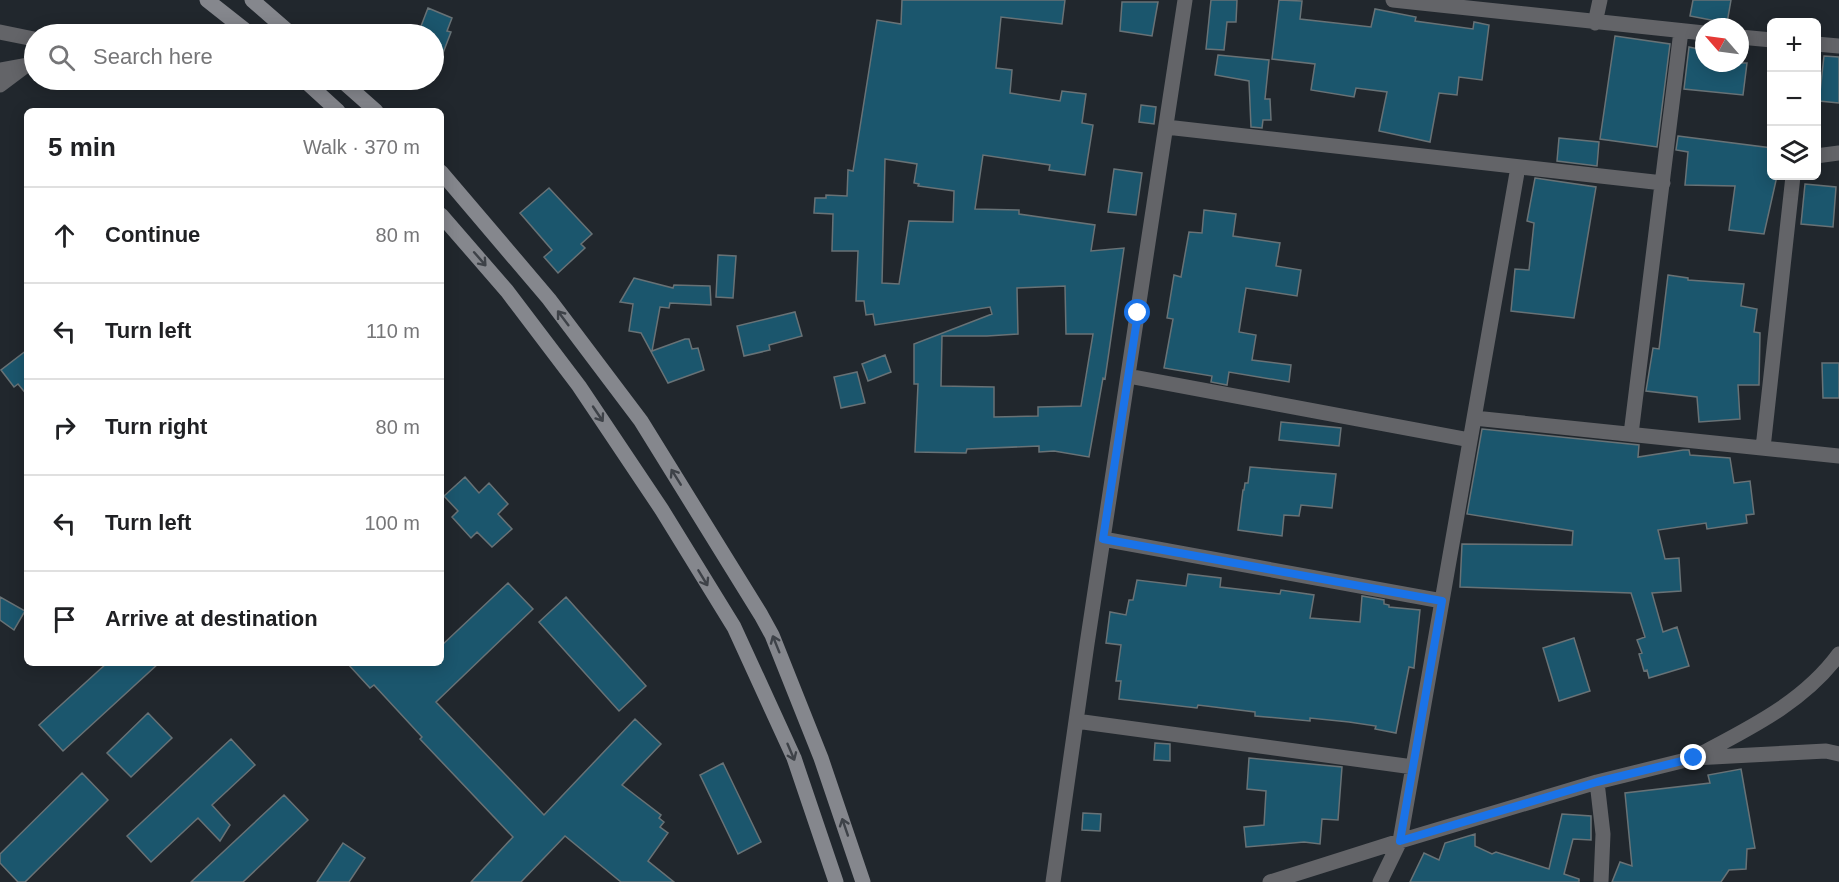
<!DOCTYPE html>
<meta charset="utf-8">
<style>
:root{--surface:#fff;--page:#f6f6f6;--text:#202124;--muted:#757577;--line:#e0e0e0}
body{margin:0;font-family:Helvetica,sans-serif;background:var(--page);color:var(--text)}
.controls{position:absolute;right:18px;top:18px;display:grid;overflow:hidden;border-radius:9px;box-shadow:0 3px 15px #0003}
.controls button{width:54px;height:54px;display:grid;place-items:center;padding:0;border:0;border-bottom:2px solid var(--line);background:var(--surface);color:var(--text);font:30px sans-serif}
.compass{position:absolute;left:1695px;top:18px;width:54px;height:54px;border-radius:50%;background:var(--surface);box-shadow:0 3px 15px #0003;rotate:298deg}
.stop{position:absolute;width:18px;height:18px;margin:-14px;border:4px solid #1a73e8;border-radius:50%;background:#fff}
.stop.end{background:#1a73e8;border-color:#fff;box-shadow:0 2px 6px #0008}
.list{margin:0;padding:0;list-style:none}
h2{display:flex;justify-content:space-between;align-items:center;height:78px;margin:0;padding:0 24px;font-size:26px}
h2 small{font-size:20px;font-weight:400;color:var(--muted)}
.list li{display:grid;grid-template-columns:39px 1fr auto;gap:18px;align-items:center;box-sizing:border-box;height:96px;padding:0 24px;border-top:2px solid var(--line)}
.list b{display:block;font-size:22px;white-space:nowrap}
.list em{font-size:20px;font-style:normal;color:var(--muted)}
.icon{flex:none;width:33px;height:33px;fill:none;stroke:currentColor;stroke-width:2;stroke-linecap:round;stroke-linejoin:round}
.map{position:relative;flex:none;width:1839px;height:882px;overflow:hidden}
.search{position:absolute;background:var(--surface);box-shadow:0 3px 15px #0003;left:24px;top:24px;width:420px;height:66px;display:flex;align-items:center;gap:15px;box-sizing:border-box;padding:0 21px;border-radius:33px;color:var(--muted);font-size:22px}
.panel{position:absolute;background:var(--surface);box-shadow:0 3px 15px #0003;left:24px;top:108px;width:420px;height:558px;border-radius:9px}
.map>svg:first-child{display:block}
.building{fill:#1b566d;stroke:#687276;stroke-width:1.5;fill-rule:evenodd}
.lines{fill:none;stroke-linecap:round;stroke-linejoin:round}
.street{stroke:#636468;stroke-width:15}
.secondary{stroke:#85878d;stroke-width:15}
.oneway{stroke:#3e4248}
.route{stroke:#1a73e8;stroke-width:8}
</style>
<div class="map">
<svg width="1839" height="882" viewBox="0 0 1839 882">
<rect width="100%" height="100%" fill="#21272d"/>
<path class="building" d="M902 0H1065L1062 24 1001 17 996 68 1012 70 1010 93 1060 101 1062 91 1086 94 1082 123 1093 125 1085 175 1049 170 1050 165 983 155 975 209 1019 210V214L1095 225 1091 251 1124 248 1105 379 1103 378 1089 457 1054 451 1039 452V446L967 449 966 453 915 452 918 384H914V344L992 314 990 307 875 325 873 314 866 315 864 301H856L858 251H832L833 214 814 213 815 198H826V195L847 196 848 170 853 171 877 20 901 24ZM885 159 917 164 914 183 919 184 918 186 954 191 953 222 909 221 899 284 882 283ZM1065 286 1066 334H1093L1081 406 1038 407V416L994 417V387L941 386 942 336H987L1018 334 1017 288Z
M1211 0H1237L1236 22H1227L1224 50 1206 49Z
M1279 0 1302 1 1300 19 1371 27 1375 9 1416 17 1415 21 1473 29 1474 22 1489 25 1482 80 1459 77 1457 95 1439 93 1430 142 1379 131 1387 92 1356 88 1354 97 1311 90 1315 64 1272 59Z
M1693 0H1731L1727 23 1690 16Z
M1122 2H1158L1152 36 1120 31Z
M428 8 452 18 447 31 451 32 435 74 434 34H418Z
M1615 36 1670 44 1657 147 1600 139Z
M1689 47 1704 50V63H1747L1743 95 1684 89Z
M1218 55 1269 60 1265 99H1270L1271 120H1263L1262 128 1251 127 1249 81 1215 75Z
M1824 56 1839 57V103L1819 101Z
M1141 105 1156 107 1154 124 1139 122Z
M1678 136 1772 148V176H1777L1764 234 1729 230 1735 186 1685 185 1688 152 1676 150Z
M1559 138 1599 142 1597 166 1557 161Z
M1114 169 1142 173 1136 215 1108 212Z
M1535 178 1596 187 1574 318 1511 311 1515 269 1529 270 1534 223 1527 221Z
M1805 184 1836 187 1833 227 1801 224Z
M549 188 592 234 581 244 585 248 558 273 544 257 552 250 520 213Z
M1204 210 1236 214 1233 236 1280 243 1276 266 1301 270 1297 296 1246 288 1239 332 1256 335 1252 360 1291 365 1289 382 1229 372 1227 385 1211 382 1212 376 1164 368 1173 319 1167 318 1174 275 1181 277 1189 232 1202 233Z
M718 255 736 256 733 298 716 297Z
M1668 275 1688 278V280L1744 284 1741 306 1757 309 1754 332 1760 333 1759 385H1738L1740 419 1699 422 1697 397 1646 391 1653 348 1659 349Z
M634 278 673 288 674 285 710 286 711 305 670 303 669 308 660 307 652 351 685 339H689L692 349 698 348 704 370 668 383 641 333 629 331 633 304 620 302Z
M795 312 802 336 769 345 770 350 744 356 737 326Z
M27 350V395L18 384 14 387 1 370Z
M885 355 891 372 868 381 862 364Z
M1822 363H1839V398H1823Z
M857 372 865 403 841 408 834 377Z
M1281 422 1341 428 1339 446 1279 440Z
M1482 429 1639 445 1638 457 1683 450H1689L1690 455 1730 458 1734 483 1750 481 1754 514 1746 515 1747 523 1707 529 1706 523 1658 530 1665 559 1679 558 1681 591 1652 593 1663 632 1677 627 1689 666 1649 678 1647 670 1644 671 1639 654 1642 653 1637 640 1645 637 1631 593 1460 587 1462 544 1572 545 1573 531 1467 514Z
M1250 467 1336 474 1332 508 1301 505 1299 516 1284 515 1282 536 1238 530 1243 490H1244L1245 483H1248Z
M465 477 479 493 489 483 508 504 498 514 512 529 492 547 477 532 471 538 452 517 458 511 444 496Z
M1188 574 1221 578 1220 587 1280 594 1281 590 1314 595 1310 618 1360 622 1362 596 1384 600V604L1389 605V607L1420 610 1414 668 1409 667 1396 733 1375 729 1376 726 1349 722 1310 718V721L1255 716V712L1198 705 1197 708 1119 699 1121 681H1116L1121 645 1106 643 1110 612 1126 615 1129 600H1133L1137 580 1186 586Z
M508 583 533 609 436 702 544 815 635 719 661 744 622 785 661 815 659 818 664 822 660 827 668 833 648 861 674 882H621L565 836 521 882H471L513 837 420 739 422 737 374 685 370 688 347 663H441V646Z
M0 597 25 611 14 630 0 620Z
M566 597 646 686 619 711 539 622Z
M1574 638 1590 691 1559 701 1543 648Z
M107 663H159L63 751 39 725Z
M148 713 172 738 131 777 107 753Z
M231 739 255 765 212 805 230 825 220 841 198 818 151 862 127 836Z
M1155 743 1170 744V761L1154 760Z
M1249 758 1342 767 1338 820 1322 819 1320 844 1304 842 1246 847 1244 827 1264 825 1266 791 1247 789Z
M723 763 761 842 738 854 700 775Z
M1741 769 1755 848 1747 849 1746 869 1729 870 1721 882H1612L1620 862 1632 866 1625 793 1710 783 1708 775Z
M82 773 108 800 25 882H18L0 863V854Z
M284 795 308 820 243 882H191Z
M1083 813 1101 814 1100 831 1082 830Z
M1562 814 1591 816V840L1573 839 1564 874 1579 879V882H1410L1424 853 1439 860 1445 843 1475 834V846L1492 854 1496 852 1549 869Z
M343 843 365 858 349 882H317Z"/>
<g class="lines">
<path class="street" d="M1393 0 1704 33
M1595 23 1600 0
M0 32 34 39
M1740 37 1772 40
M1816 44 1839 46
M0 70 34 64
M0 85 24 67
M1166 127 1663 183
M1816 156 1839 153
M1128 376 1470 440
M1474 418 1839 456
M1631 434 1681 31
M1763 448 1793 176
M1103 539 1442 601
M1076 721 1413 767
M1699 755C1750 728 1804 702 1839 654
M1597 782 1603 834 1601 882
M1053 882 1087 644 1185 0
M1270 882 1400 841 1597 782 1694 758 1826 751 1839 754
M1380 882 1400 841 1518 167"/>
<path class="secondary" d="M207 0 250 34
M252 0 291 34
M304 80 338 111
M341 80 376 111
M441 172 549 299 641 421 761 615 772 635 821 758 863 882
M441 215 507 291 579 386 662 510 734 627 794 758 836 882"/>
</g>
<defs><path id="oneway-shaft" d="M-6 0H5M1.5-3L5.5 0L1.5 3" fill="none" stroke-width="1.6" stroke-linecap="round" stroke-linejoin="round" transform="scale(1.5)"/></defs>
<g class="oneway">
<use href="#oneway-shaft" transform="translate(480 259) rotate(49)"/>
<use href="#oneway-shaft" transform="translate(563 318) rotate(-127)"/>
<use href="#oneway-shaft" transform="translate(598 414) rotate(56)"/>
<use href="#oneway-shaft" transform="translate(676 477) rotate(-122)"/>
<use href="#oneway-shaft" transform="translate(703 578) rotate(59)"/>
<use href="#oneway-shaft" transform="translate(776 644) rotate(-112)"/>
<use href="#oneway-shaft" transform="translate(791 752) rotate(67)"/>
<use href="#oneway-shaft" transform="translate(845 827) rotate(-109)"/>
</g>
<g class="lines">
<path class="route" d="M1138 313 1103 539 1442 601 1400 841 1597 782 1694 758"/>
</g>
</svg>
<div class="controls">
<button>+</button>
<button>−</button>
<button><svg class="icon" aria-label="layers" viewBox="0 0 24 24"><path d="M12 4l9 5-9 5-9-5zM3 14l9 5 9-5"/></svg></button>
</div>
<svg class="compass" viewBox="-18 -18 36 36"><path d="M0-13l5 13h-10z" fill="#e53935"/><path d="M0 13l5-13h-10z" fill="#757577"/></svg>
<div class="stop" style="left:1138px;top:313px"></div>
<div class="stop end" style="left:1694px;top:758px"></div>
<div class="search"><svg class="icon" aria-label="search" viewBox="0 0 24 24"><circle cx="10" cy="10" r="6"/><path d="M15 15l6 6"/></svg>Search here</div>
<section class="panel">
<h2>5 min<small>Walk · 370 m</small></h2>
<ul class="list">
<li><svg class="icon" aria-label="ahead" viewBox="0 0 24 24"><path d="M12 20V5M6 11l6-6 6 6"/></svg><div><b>Continue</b></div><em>80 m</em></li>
<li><svg class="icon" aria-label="left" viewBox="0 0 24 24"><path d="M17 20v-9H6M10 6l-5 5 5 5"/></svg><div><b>Turn left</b></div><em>110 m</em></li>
<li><svg class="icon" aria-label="right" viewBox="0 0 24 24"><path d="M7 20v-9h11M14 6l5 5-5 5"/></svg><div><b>Turn right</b></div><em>80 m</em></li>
<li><svg class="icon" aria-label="left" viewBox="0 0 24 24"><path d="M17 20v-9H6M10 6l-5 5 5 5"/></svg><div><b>Turn left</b></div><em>100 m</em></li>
<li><svg class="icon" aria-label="arrive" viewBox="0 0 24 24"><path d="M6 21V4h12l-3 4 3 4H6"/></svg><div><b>Arrive at destination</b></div></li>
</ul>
</section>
</div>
